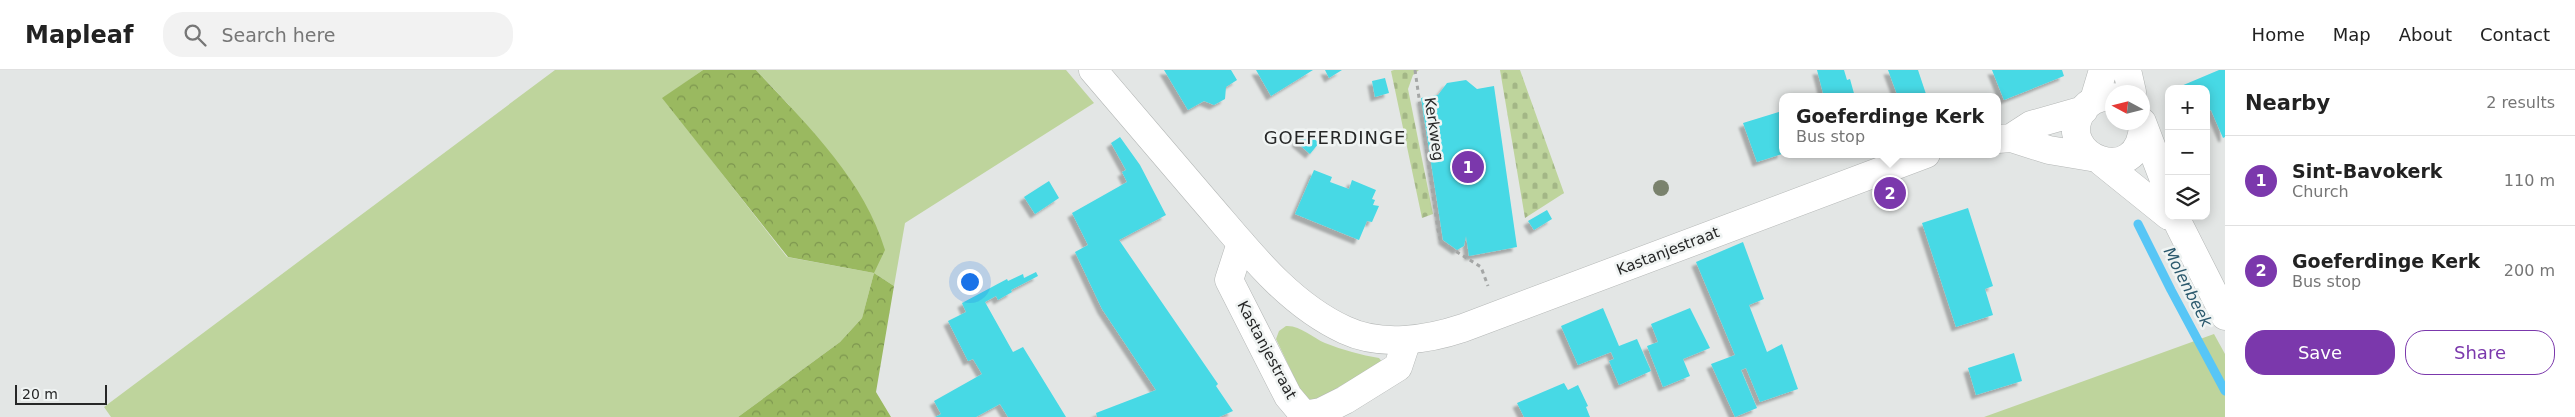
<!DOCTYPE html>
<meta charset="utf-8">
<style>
body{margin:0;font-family:"DejaVu Sans",sans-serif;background:#f2f2f2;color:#222}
.controls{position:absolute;right:15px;top:15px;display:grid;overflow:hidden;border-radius:10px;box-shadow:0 2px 12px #0003}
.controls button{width:45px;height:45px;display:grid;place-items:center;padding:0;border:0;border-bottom:1px solid #e0e0e0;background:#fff;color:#222;font:25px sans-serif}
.compass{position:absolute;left:2105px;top:15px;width:45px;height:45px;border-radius:50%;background:#fff;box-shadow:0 2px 12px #0003;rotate:277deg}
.scale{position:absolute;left:15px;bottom:12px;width:92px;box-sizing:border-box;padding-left:5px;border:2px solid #262727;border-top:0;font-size:14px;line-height:18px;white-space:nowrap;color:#262727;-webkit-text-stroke:4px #f0f4f3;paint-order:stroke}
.you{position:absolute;left:969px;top:211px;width:18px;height:18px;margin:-12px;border:4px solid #fff;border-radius:50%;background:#1a73e8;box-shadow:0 0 0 8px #1a73e833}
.badge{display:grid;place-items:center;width:32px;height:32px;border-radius:50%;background:#7b38ac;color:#fff;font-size:16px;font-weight:700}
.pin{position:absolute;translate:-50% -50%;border:2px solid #fff;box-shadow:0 1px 5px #0006}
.popup{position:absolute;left:1779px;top:23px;width:222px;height:65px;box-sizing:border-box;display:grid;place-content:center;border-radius:10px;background:#fff;filter:drop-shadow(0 1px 4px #0005);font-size:16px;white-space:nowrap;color:#767676}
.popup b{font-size:19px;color:#222}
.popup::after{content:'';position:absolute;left:50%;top:100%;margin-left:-10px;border:10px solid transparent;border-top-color:#fff}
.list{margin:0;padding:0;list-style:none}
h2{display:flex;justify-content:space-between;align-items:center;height:65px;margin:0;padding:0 20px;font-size:21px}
h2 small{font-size:16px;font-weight:400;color:#767676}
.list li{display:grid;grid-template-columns:32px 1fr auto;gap:15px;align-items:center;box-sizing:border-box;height:90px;padding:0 20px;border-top:1px solid #e0e0e0}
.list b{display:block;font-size:19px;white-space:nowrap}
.list p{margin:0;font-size:16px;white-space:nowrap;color:#767676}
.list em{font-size:16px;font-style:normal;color:#767676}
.actions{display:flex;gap:10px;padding:15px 20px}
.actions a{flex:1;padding:11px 0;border:1px solid #7b38ac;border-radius:20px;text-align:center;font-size:18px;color:#7b38ac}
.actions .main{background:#7b38ac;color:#fff}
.icon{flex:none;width:28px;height:28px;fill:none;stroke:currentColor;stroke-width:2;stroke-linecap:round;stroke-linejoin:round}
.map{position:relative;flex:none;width:2225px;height:347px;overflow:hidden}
header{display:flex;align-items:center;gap:30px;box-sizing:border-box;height:70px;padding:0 25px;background:#fff;border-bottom:1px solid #e0e0e0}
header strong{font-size:24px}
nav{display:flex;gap:28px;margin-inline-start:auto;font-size:18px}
.search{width:350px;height:45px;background:#f2f2f2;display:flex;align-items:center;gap:12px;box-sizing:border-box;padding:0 18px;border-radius:20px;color:#767676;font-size:19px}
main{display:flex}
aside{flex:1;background:#fff}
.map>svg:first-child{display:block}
.grass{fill:#bed49c}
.forest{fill:url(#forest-crowns)}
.cemetery{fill:url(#cemetery-stones)}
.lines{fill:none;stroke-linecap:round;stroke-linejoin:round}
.stream{stroke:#57c6f6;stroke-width:9}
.building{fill:#47d9e5;filter:url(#shadow)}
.street-casing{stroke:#b4b7b6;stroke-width:29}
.secondary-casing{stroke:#b4b7b6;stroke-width:29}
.path{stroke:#a4a6a5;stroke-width:3;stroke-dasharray:4 4;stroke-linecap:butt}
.street{stroke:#fff;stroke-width:28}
.secondary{stroke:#fff;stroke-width:28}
.tree{fill:#7a826d}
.labels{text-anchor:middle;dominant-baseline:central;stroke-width:5;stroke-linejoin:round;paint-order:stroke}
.street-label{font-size:15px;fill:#262727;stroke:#f0f4f3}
.water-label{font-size:16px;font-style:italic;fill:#2b596d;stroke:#f0f4f3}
.quarter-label{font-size:18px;letter-spacing:1px;fill:#262727;stroke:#f0f4f3}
</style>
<header>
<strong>Mapleaf</strong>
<div class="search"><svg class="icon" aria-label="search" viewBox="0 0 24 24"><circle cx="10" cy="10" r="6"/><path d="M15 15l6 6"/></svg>Search here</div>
<nav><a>Home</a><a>Map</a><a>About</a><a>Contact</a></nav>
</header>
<main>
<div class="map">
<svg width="2225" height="347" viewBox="0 0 2225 347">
<defs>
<pattern id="forest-crowns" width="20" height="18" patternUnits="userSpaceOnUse" patternTransform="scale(1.25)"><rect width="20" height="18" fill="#9ab960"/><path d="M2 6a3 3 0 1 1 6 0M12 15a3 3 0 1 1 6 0" fill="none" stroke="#7d964f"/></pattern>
<pattern id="cemetery-stones" width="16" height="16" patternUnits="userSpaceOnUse" patternTransform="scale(1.25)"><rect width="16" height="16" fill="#bed49c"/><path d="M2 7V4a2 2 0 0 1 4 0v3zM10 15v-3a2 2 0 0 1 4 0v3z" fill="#a3b686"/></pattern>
<filter id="shadow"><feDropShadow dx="-4.5" dy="4.5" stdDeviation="1" flood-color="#0004"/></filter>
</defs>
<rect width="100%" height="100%" fill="#e3e6e5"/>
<path class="grass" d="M555,0H703L663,28L787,187L874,203L789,35L756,0H1066L1094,33L905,153L894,216L874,203L862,248L840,272L738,347H111L104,337Z
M1286,256C1300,255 1313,268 1325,273C1343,280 1361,285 1379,288L1382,292L1320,328L1314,330L1304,328L1276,269L1279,261Z
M2214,264L2225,284V347H1984Z"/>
<path class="forest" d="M703,0H756C806,54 864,109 885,180L874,203L894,216L876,322L891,347H738L840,272L862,248L874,203L788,187L662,28Z"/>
<path class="cemetery" d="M1394,0H1419L1413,5L1408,19L1433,144L1422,148L1391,1Z
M1500,0H1520L1564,123L1525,148Z"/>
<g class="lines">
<path class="stream" d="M2138,154L2171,220L2225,321"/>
</g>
<path class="building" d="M1164,0H1231L1237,10L1226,17L1225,29L1214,35L1204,31L1188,40Z
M1256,0H1313L1271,26Z
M1325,0H1342L1329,8Z
M1817,0H1844L1847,10L1850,9L1855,27H1824Z
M1888,0H1918L1927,27H1898Z
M1992,0H2062L2064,6L2004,30Z
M2219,0H2225V67L2223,68L2211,40L2206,42V19H2174Z
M1385,8L1389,23L1375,27L1372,11Z
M1466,10L1477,19L1494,16L1517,177L1469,186L1466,166L1464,176L1457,180L1443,170L1421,28L1438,25L1447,13Z
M1782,41V84L1757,92L1743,53Z
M1305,61L1319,73L1310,84L1296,72Z
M1120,67L1140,95L1166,145L1119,170L1218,314L1216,316L1233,341L1219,347H1097L1096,343L1156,320L1102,239L1075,182L1088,175L1072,143L1127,112L1122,102L1126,100L1111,73Z
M1314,100L1332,107L1330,112L1349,119L1352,110L1376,120L1372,129L1375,130L1373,135L1379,136L1372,152L1367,151L1359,170L1295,144Z
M1049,111L1059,128L1035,144L1024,127Z
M1968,138L1993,216L1985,219L1993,245L1956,257L1922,153Z
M1547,140L1552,149L1534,160L1528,151Z
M1743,172L1764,229L1749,235L1767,282L1782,274L1798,319L1760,332L1746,298L1741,300L1757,338L1735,347L1711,294L1735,285L1696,192Z
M1036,202L1038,206L1011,220L1012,222L998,230L996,226L985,232L1013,282L1023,277L1066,347H1008L1000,334L976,347H935L941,344L934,331L982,304L973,289L968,291L948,251L966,242L962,233L1007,209L1008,211L1023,204L1024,208Z
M1603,238L1619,276L1637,269L1651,301L1619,315L1609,291L1614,289L1611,282L1578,295L1561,256Z
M1690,238L1710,278L1683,289L1690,306L1663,317L1647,276L1658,272L1651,254Z
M2014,283L2022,311L1976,325L1968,298Z
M1564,313L1568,320L1578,315L1588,336L1586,337L1590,347H1524L1517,333Z"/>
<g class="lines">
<g class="street-casing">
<path id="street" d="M2179,155L2225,246
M1241,173L1229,210L1288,326L1304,345L1321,342L1345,330L1398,297L1407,270"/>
</g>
<g class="secondary-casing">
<path id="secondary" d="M1093,0C1130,43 1167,87 1204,130C1245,177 1286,233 1345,260C1381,277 1427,270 1463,258L1926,84
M2127,0L2132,22
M2112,27C2100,26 2089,31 2082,41C2053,86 2139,121 2143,56
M2094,30L2103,0
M2142,52L2169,123
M2011,68L2031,55L2084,40
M1998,69L2011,68L2049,80L2091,87
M2102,92L2169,146"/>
</g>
<path class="path" d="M1415,0L1438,160L1441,172L1481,197L1488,216"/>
<use href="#street" class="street"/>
<use href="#secondary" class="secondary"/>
</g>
<circle class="tree" cx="1661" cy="118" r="8"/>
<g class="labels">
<g class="street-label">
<text transform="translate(1434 59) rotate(82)">Kerkweg</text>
<text transform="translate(1668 181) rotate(-21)">Kastanjestraat</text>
<text transform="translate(1267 280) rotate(62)">Kastanjestraat</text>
</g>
<g class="water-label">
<text transform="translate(2188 217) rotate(63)">Molenbeek</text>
</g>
<g class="quarter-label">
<text x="1335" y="67">GOEFERDINGE</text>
</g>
</g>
</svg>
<div class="controls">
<button>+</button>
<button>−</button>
<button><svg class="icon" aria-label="layers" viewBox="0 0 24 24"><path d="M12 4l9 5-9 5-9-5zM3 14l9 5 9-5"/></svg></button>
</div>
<svg class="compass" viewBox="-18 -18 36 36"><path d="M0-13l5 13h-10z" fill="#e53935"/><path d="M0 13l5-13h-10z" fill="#767676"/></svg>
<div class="scale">20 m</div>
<div class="you"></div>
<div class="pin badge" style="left:1468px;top:97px">1</div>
<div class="pin badge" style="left:1890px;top:123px">2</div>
<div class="popup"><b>Goeferdinge Kerk</b>Bus stop</div>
</div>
<aside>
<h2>Nearby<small>2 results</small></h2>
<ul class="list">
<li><span class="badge">1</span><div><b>Sint-Bavokerk</b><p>Church</p></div><em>110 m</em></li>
<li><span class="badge">2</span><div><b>Goeferdinge Kerk</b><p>Bus stop</p></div><em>200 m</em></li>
</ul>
<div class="actions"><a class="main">Save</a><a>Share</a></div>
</aside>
</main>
